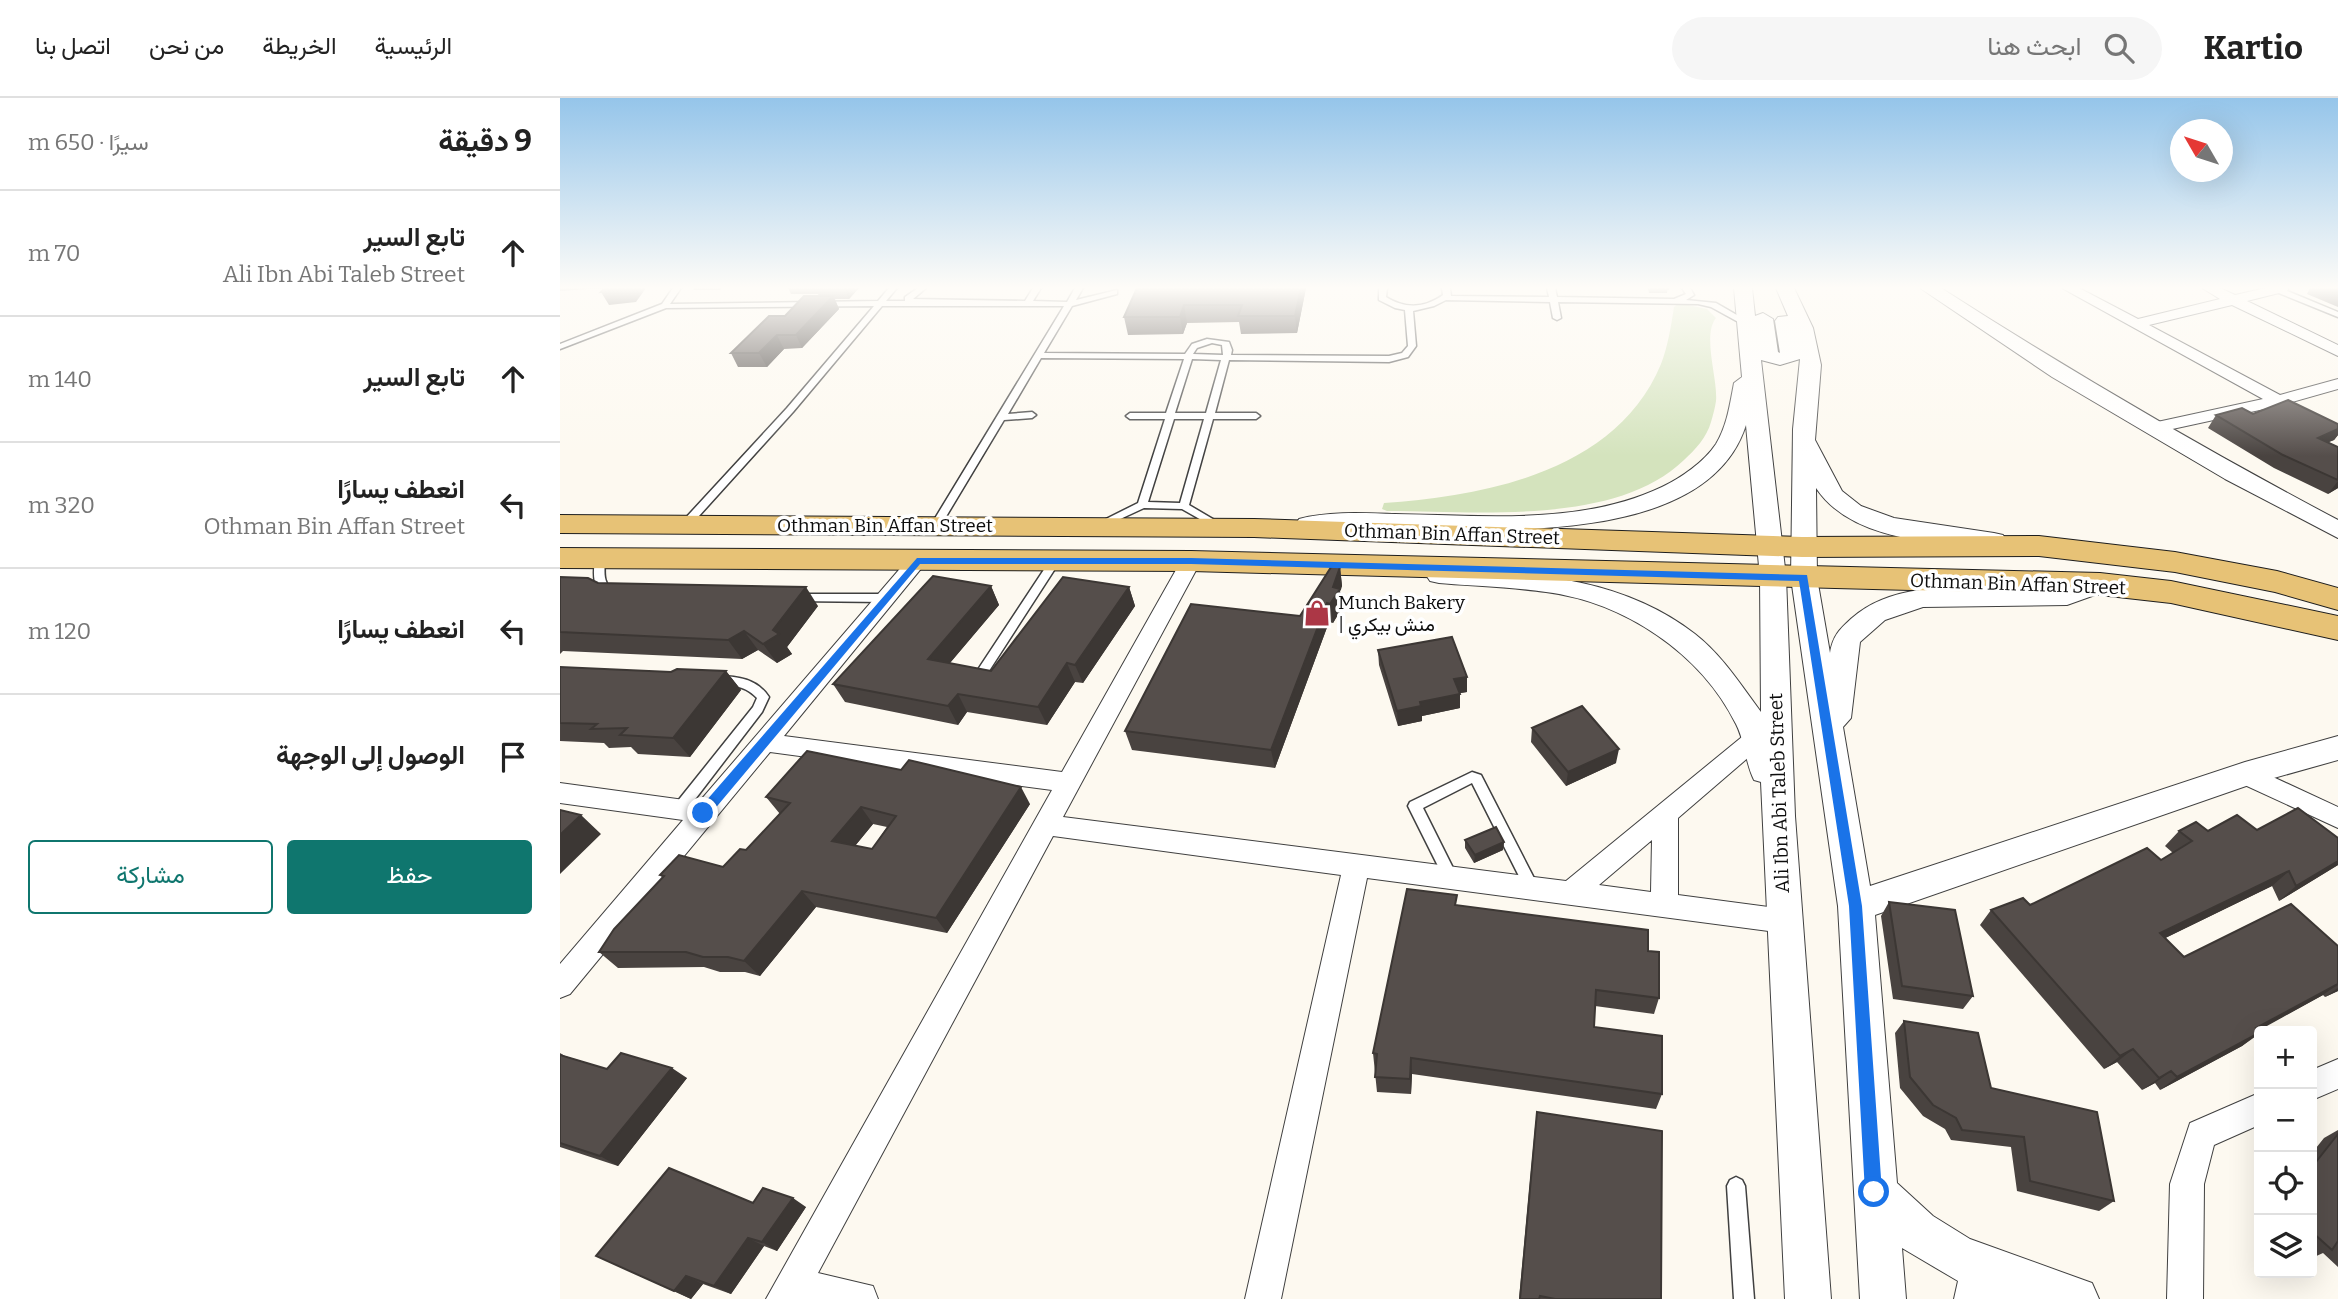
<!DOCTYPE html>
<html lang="ar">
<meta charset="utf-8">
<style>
body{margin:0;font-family:Bitter,Vazirmatn,serif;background:#f6f6f6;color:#222;direction:rtl}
.controls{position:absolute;right:21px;bottom:21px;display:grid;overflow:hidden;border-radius:7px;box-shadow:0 7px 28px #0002}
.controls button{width:63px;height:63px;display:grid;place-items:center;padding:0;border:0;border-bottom:2px solid #e0e0e0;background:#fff;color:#222;font:35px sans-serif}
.compass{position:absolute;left:1610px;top:21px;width:63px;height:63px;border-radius:50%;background:#fff;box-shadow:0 7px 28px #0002;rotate:309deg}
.stop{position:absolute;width:21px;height:21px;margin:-16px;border:5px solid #1a73e8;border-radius:50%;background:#fff}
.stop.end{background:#1a73e8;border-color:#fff;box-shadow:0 2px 7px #0008}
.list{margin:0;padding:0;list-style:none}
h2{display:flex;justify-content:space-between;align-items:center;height:91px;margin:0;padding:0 28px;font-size:30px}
h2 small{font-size:23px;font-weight:400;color:#767676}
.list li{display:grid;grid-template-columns:46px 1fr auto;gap:21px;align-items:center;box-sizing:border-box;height:126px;padding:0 28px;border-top:2px solid #e0e0e0}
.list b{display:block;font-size:26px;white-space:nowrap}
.list p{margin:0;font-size:23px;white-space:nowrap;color:#767676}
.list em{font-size:23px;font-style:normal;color:#767676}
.actions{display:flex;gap:14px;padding:21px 28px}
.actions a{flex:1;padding:16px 0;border:2px solid #0f766e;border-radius:7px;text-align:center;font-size:24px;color:#0f766e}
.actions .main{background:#0f766e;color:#fff}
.icon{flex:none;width:38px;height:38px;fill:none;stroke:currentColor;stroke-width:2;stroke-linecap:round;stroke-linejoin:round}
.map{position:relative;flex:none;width:1778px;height:1201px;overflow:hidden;direction:ltr}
header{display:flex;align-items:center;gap:42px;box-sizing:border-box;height:98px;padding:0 35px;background:#fff;border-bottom:2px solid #e0e0e0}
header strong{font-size:33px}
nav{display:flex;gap:38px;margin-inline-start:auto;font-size:24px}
.search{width:490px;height:63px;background:#f6f6f6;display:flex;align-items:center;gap:18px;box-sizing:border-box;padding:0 24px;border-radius:38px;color:#767676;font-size:26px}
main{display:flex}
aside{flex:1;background:#fff}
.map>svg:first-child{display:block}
.green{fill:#d4e3bd}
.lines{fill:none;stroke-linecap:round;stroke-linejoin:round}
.service-casing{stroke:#404040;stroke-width:3}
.minor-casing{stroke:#404040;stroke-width:2}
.tertiary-casing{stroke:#404040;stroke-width:2}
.primary-casing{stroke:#1e1e1e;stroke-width:2}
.service{fill:#fff;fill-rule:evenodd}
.minor{fill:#fff;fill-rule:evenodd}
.tertiary{fill:#fff;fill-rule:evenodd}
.primary{fill:#e7c276;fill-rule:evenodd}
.wall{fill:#494340;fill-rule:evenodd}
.shaded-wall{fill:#3c3734}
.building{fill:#554e4b;stroke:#3c3734;stroke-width:2;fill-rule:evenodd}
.route{fill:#1a73e8}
.labels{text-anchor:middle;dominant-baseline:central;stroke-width:7;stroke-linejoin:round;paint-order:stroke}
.street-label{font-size:19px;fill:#0d0d0d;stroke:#fff}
.poi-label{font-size:19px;fill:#0d0d0d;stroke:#fff;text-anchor:start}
</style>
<header>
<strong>Kartio</strong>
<div class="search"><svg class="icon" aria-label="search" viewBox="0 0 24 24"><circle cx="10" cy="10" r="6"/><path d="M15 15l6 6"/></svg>ابحث هنا</div>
<nav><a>الرئيسية</a><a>الخريطة</a><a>من نحن</a><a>اتصل بنا</a></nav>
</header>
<main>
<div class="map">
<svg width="1778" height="1201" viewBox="0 0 1778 1201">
<rect width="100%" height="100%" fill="#fdf9f0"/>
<path class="green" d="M1119,205L1147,211L1156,220C1142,237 1158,281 1156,303C1155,310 1153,317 1151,324C1147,339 1135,352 1124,362C1056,428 916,413 827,413L822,411L824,405C926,398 1057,373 1101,266C1108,248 1111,228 1114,209Z"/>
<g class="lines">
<g class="service-casing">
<path id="service" d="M113,190H121L110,206L318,203L329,190H337L326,203H345V199L358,190H366L353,201L465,203L473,190H481L473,203L507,204L515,190H523L516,202L557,192V196L512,208L484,255L625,256L632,246L647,241L669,244L672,252L671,257L829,258L842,255L848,248L845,212L835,210L819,202V190H827L826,199C845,211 865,210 883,197L882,190H890L891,198L989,199L987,190H995L997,199L1114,201L1126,196L1122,190H1130L1134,197L1126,202L1156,205L1189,224L1182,226L1151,209L1138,206L998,204L1001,220L997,222L993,220L990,204L886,202L874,208L853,213L856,248L848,259L829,264L669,262L655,315H696L700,318L696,321H653L629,407L663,427L664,429L659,432L622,411L584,410L543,429L539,430L534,427L578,405L605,321H570L566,318L570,315H606L624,261L481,260L448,316L472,314L476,317L472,320L444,322L381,427L376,430L371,427L504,208H322L233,314L129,429L125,430L120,427L121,425L227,310L314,208L106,210L0,251V246L102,206ZM652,245L662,247L663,257L633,256L637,250ZM632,261L661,262L646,315H615ZM614,321H644L620,405L588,404Z
M1714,190H1720L1778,214V219L1714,193Z
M40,458L45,461C44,479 43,484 56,497L54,500L50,501C32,493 33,478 35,461Z
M495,460L500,463L427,576H419L417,573L419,570L491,461Z
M236,496H326L332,500L326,504L232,503L230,500Z
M157,578C178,578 197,581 209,599L202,614L123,717L118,718L113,717L111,713L113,709L193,609L197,600C183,585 170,589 153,585L151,582Z
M912,674L921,677L977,786L979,790L977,794L972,796L967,794L912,685L863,710L898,780L896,784L891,786L886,784L848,708L850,704Z
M1176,1079L1182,1082L1185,1088L1194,1201H1174L1167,1088L1170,1082Z"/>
</g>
<g class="minor-casing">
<path id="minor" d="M1502,190H1519L1578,221L1660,201L1642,190H1660L1675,197L1706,190H1729L1727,193L1687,203L1778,247V258L1672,207L1589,227L1720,297L1778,281V291L1718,308L1594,335L1588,334L1586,330L1588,326L1703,301Z
M357,457L364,459L367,463L364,467L224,638L502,674L621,463L624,459H638L641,463L503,719L1006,783L1188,634L1196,631L1204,634L1208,640L1204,646L1118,720V797L1224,811L1234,814L1238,823L1234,832L1224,835L807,780L721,1201H685L781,777L493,738L258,1175L313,1188L318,1201H206L492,692L210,654L10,896L0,900V866L123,722L0,705V685L139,704L350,459ZM1092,742L1091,794L1039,787Z
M1685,666L1778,709V730L1676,683L1673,676L1676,669Z
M1778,961V991L1752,1002V972Z
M1699,995V1027L1654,1047L1644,1086L1643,1201H1607L1610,1086L1630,1025Z"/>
</g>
<g class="tertiary-casing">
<path id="tertiary" d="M1174,190H1192L1195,218L1203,215L1213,221L1218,254L1220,255L1215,223L1218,219L1228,218L1216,190H1234L1253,230L1261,267L1255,342L1282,393L1301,408L1334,420L1434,435L1443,437L1447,443L1443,449L1434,451C1376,444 1292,444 1256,390L1257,480L1270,555C1273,537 1280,531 1292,520C1347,472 1437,497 1503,489C1520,487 1532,475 1549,480L1553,486L1549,492L1507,507L1363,509L1325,522L1300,544L1291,620L1283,629L1310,788L1685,664L1778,638V662L1689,687L1315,817L1337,1085L1373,1118L1410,1141L1532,1185L1539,1201H1394L1398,1183L1342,1150L1346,1201H1300L1278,808L1231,480L1233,331L1240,261L1220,267L1201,262L1226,479L1235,718L1271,1201H1225L1201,684L1194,682C1185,664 1185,643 1176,626C1141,555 1064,504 986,494C951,489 914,488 879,485L870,483L866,477L870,471L879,469C968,475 1061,478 1135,536C1162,557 1181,587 1201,614L1200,479L1186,327C1148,446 943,432 844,431C812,431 780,432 748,434L739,431L736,426L739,421C769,413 804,415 835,416C923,417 1020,428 1102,389C1121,380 1144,364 1156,346C1167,328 1170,306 1174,285L1182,279Z
M1360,190H1381C1510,273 1642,350 1778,422V440L1665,381L1492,279Z"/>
</g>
<g class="primary-casing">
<path id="primary" d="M0,417L694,421L1242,439L1479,438L1615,454L1717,473L1778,490V512L1715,494L1615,474L1479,458L1242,459L694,439L0,435Z
M0,450L631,453L1540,475L1611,483L1778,518V542L1611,505L1540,497L631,473L0,470Z"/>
</g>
<use href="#service" class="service"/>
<use href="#minor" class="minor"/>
<use href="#tertiary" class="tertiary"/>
<use href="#primary" class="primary"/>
</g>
<path class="wall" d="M0,190H44L0,193Z
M133,190H162L160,192H134Z
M228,190H299L289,201H275L279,211L242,250L224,251L207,269H178L171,255L225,218L259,198L258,196H231Z
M577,190H746L737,235L681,236L679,224L627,225L623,236L568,237L564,219Z
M1088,190H1108L1107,195H1089Z
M1750,190H1778V209L1747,196Z
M1693,316L1778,326V337L1774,342L1768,344L1778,349V390L1768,396L1714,370L1648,330L1656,317Z
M780,469L782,488L780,493L782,510L773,525L769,524L715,670L572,652L565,633L740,518Z
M0,479L38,485L258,508L227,549L232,556L217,565L198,552L182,561L3,553L0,556Z
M431,488L439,507L390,565L431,573L569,489L575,508L523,585L515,584L487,627L407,614L398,627L285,604L273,586Z
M818,552L907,579V594L900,595V610L862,618V623L838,628L819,567Z
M0,569L111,574L166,573L181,592L130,659L78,656L71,649L49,650L44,645L0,643Z
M972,630L1056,665L1006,688L971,644Z
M206,699L470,706L387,835L256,809L200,878L185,874H160L144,869L58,870L39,854L103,780L100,777L163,769L186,752L220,716ZM313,726L327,729L312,751L295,748Z
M1697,732L1778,740V767L1719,803L1712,788L1605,840L1624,859L1778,848V893L1765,899L1763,897L1698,932L1699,936L1682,948L1600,992L1595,985L1582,992L1557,964L1544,971L1420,827L1431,812L1470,807L1601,762L1613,755L1605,748L1619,733Z
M905,742L944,744L943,752L914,765L905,750Z
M1329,804L1413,898L1403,911L1333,901L1321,818Z
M897,808L1088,853L1099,900L1094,916L1035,908L1034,929L1102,996L1096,1011L852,976L851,996L817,994L813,955Z
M1344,923L1554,1103L1539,1113L1457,1093L1451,1049L1391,1042L1385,1031L1363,1018L1340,990L1335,935Z
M0,955L5,958L47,971L127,980L58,1068L0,1049Z
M977,1014L1101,1201H959L975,1029Z
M1778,1032V1169L1763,1155L1752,1160V1055L1764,1040Z
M193,1105L246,1109L217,1153L204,1148L171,1196L143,1186L131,1201L36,1158Z"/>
<path class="shaded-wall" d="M70,190H86L76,204L49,207L41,194Z
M284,190H299L289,201Z
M741,190H746L737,235L735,218Z
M273,198L279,211L242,250L236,237Z
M624,207L627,225L623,236L620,219Z
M217,237L224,251L207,269L199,255Z
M1778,331V337L1774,342L1748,353L1758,340Z
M1778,383V390L1768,396Z
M780,469L782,488L780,493L782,510L773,525L770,506L773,489Z
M431,488L439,507L378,579L368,561Z
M246,489L258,508L227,549L232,556L217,565L203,546Z
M569,489L575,508L523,585L515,567Z
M767,505L769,524L715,670L711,652Z
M184,533L198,552L182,561L168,542Z
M507,565L515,584L487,627L478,609Z
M166,573L181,592L130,659L113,640Z
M907,579V594L894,596V581Z
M398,596L407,614L398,627L388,608Z
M900,596V610L862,618V623L838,628L837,613L860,604Z
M1059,651L1056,665L1006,688L1008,674Z
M461,689L470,706L387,835L376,820Z
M301,709L313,726L285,760L272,743Z
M21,717L41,736L0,776V737Z
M944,744L943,752L914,765L915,757Z
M1778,763V767L1719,803L1736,788Z
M1729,773L1712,788L1585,850L1600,835Z
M242,793L256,809L200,878L184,863Z
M1778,886L1763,897L1678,944L1696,930Z
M1778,890V893L1765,899Z
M1699,935L1682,948L1600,992L1617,979Z
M1573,951L1557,964L1544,971L1560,958Z
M851,960L852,976L851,996L850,981Z
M112,970L127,980L58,1068L40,1058Z
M1611,973L1595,985L1582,992L1599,980Z
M233,1100L246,1109L217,1153L202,1144Z
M188,1140L204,1148L171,1196L154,1188Z
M126,1178L143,1186L131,1201L114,1193Z"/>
<path class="building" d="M45,190H70L69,191L41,194Z
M577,190H741L735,218H678L682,207H624L620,219H564Z
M1089,190H1108V191H1089Z
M244,198H273L236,237H217L199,255H171L209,218H225Z
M1728,302L1778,326V331L1758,340L1778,349V382L1723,357L1656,317L1682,310L1693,316Z
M773,466L780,469L773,489L780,491L770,506L767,505L711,652L565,633L631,506L740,518Z
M373,478L431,488L368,561L431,573L503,479L569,489L515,567L507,565L478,609L398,596L388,608L273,586Z
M0,479L28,480L38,485L246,489L213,532L219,536L203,546L184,533L168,542L0,534Z
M892,539L907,579L894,581L900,596L860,604L861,608L837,613L818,552Z
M0,569L111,574L117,571L166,573L113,640L60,637L67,630L31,631L37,626L0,625Z
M1022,608L1059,651L1008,674L972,630Z
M247,653L341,672L349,662L461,689L376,820L242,793L184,863L168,859H143L126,854H39L54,831L104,778L100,777L119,757L163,769L180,751L186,752L230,705L206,699ZM301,709L336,718L312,751L272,743Z
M1738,710L1778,740V763L1736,788L1729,773L1600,835L1624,859L1731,806L1778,848V886L1696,930L1699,933V935L1617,979L1611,973L1599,980L1573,951L1560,958L1431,812L1463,800L1470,807L1587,750L1601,762L1632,743L1619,733L1636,724L1648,733L1677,717L1697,732Z
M0,712L21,717L0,737Z
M936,729L944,744L915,757L905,742Z
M847,791L897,797L895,807L1088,832V853L1099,854V900L1036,892L1034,929L1102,938V996L851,960L850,981L815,979L817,956L813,955Z
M1329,804L1395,812L1413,898L1342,888Z
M1344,923L1418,935L1431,990L1537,1014L1554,1103L1470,1083L1464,1039L1402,1032L1396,1020L1373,1007L1350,979Z
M61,955L112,970L40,1058L0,1045V957L47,971Z
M977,1014L1102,1033L1101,1201H995L980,1198L979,1201H960Z
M1778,1036V1143L1772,1152L1752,1134V1105L1753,1104L1752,1103V1069Z
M109,1070L193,1105L203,1090L233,1100L202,1144L188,1140L154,1188L126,1178L114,1193L36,1158Z"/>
<linearGradient id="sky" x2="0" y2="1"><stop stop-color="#95c5ea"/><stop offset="0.53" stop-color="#fefcf8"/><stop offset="1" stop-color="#fefcf8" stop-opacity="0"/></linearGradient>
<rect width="1778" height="358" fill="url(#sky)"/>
<path class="route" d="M357,460H631L1247,477L1302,808L1322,1094L1320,1099L1314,1102L1308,1099L1305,1094L1289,808L1239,483L631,466H360L148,719H139V711Z"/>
<defs>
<g id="shop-bare" transform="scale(2.1)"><path d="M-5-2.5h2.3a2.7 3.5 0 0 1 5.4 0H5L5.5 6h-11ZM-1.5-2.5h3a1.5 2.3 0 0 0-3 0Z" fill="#ac3746" stroke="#fff" stroke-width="2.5" paint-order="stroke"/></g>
</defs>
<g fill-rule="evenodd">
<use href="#shop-bare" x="757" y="515"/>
</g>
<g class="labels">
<g class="street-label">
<text x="325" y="427">Othman Bin Affan Street</text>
<text transform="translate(892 436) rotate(2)">Othman Bin Affan Street</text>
<text transform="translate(1458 486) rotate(2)">Othman Bin Affan Street</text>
<text transform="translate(1219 695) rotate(-92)">Ali Ibn Abi Taleb Street</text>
</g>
<g class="poi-label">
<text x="778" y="504">Munch Bakery<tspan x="778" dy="22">| منش بيكري</tspan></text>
</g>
</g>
</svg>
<div class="controls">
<button>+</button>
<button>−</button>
<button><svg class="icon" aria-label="locate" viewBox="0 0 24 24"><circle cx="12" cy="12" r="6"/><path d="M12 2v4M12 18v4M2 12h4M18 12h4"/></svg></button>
<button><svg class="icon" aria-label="layers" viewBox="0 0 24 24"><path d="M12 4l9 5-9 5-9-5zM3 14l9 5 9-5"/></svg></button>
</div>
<svg class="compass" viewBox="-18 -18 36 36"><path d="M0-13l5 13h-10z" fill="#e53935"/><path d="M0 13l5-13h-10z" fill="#767676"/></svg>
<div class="stop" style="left:1314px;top:1094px"></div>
<div class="stop end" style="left:143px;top:715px"></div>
</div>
<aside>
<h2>9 دقيقة<small>سيرًا · 650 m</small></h2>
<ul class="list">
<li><svg class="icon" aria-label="ahead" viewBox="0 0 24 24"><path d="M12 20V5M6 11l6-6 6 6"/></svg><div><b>تابع السير</b><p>Ali Ibn Abi Taleb Street</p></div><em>70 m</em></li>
<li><svg class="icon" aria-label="ahead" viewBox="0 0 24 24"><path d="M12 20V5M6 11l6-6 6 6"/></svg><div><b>تابع السير</b></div><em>140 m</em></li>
<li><svg class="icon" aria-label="left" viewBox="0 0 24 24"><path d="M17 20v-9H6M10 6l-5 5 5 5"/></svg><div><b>انعطف يسارًا</b><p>Othman Bin Affan Street</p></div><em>320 m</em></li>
<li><svg class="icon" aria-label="left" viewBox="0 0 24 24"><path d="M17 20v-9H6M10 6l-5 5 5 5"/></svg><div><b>انعطف يسارًا</b></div><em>120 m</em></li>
<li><svg class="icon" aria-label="arrive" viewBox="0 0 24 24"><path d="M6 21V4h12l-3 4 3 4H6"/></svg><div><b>الوصول إلى الوجهة</b></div></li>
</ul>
<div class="actions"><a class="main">حفظ</a><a>مشاركة</a></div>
</aside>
</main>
